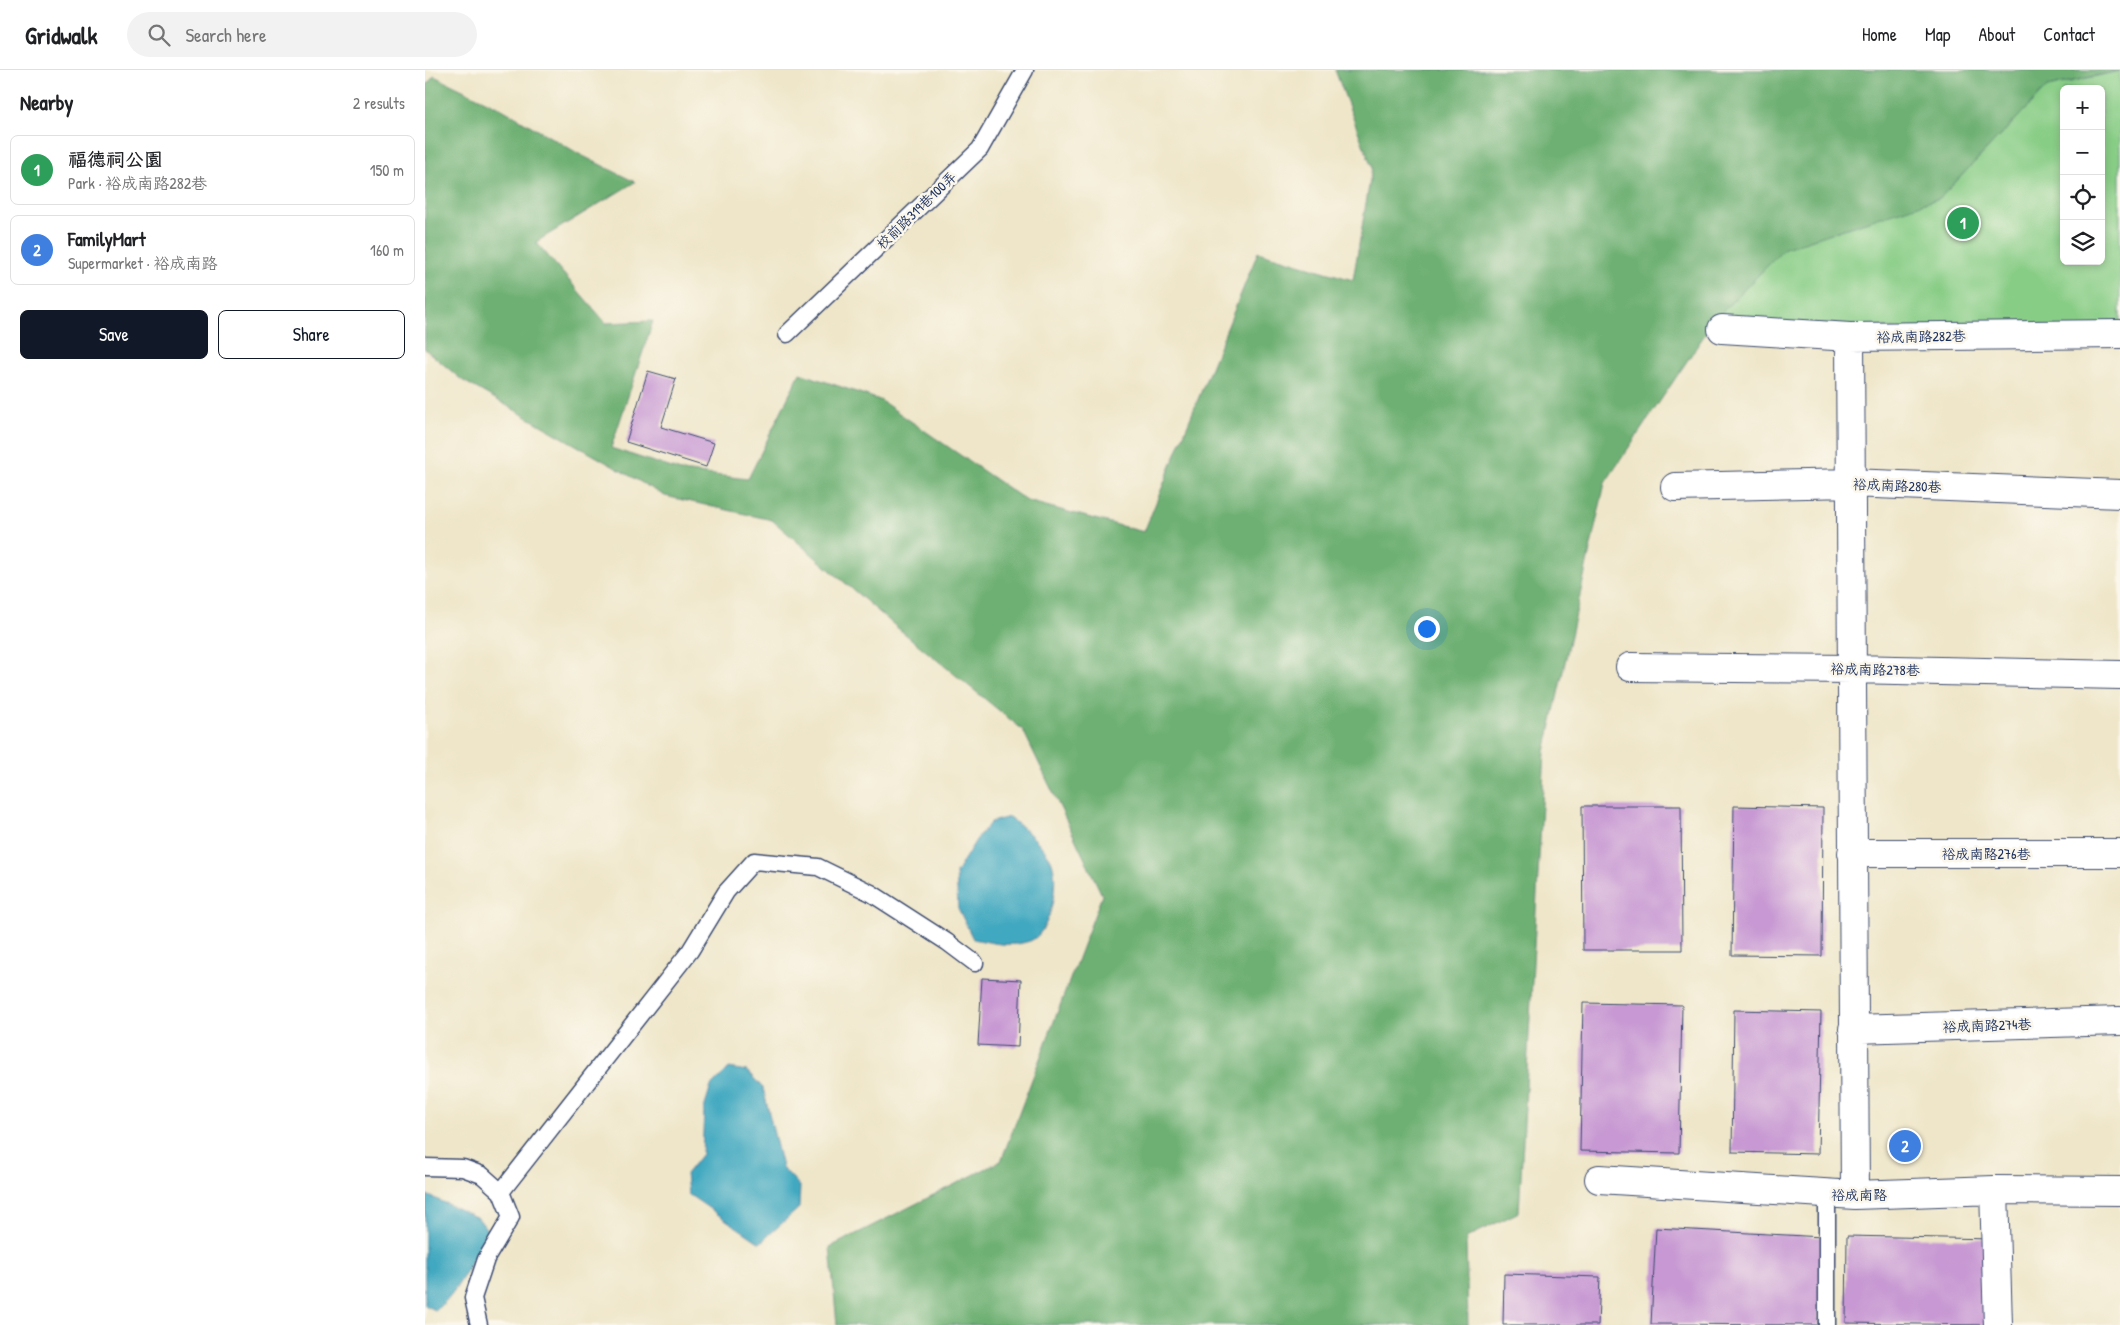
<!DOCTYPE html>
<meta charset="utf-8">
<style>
body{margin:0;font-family:"Patrick Hand","LXGW WenKai TC",sans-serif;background:#f2f2f2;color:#202124}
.controls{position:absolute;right:15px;top:15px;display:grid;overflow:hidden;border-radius:8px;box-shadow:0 2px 8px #0003}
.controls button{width:45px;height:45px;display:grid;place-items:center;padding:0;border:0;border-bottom:1px solid #e0e0e0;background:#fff;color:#202124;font:25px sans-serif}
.you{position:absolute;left:1001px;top:558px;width:18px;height:18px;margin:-12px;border:4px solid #fff;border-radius:50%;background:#1a73e8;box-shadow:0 0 0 8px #1a73e833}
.badge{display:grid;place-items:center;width:32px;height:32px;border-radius:50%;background:#111827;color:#fff;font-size:16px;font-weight:700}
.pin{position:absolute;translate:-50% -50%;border:2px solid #fff;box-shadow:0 1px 5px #0006}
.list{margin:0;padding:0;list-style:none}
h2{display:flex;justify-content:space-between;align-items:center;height:65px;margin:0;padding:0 20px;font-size:21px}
h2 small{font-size:16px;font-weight:400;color:#757577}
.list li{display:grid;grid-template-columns:32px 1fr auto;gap:15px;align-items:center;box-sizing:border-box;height:70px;margin:0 10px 10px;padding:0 10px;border:1px solid #e0e0e0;border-radius:8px}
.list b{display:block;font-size:19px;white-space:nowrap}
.list p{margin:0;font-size:16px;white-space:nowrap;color:#757577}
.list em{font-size:16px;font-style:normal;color:#757577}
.actions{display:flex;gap:10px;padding:15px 20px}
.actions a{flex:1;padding:11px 0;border:1px solid #111827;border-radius:8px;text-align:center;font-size:18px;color:#111827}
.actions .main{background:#111827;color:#fff}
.icon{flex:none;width:28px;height:28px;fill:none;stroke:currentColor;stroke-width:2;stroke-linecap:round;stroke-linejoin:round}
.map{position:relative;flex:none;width:1695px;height:1255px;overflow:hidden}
header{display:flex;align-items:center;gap:30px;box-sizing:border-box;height:70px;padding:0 25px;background:#fff;border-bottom:1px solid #e0e0e0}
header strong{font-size:24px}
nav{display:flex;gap:28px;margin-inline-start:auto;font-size:18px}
.search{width:350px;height:45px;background:#f2f2f2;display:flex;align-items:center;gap:12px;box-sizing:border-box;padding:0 18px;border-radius:28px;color:#757577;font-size:19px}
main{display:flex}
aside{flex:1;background:#fff}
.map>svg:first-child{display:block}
.green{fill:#88cd86;stroke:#527e72;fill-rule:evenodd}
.forest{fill:#6eb073;stroke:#447068}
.water{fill:#40a8c0;stroke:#2e6c8f}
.building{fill:#c798d3}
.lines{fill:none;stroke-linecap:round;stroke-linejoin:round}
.service-casing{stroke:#3b4a6e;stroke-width:19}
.minor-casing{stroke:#3b4a6e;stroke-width:30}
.service{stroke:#fff;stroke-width:16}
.minor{stroke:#fff;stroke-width:28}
.labels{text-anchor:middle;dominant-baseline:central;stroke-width:5;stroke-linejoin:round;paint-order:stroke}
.street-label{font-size:14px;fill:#1b2f5e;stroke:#fbf7ec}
</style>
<header>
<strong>Gridwalk</strong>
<div class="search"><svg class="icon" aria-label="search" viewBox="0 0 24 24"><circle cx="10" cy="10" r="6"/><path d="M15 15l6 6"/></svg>Search here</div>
<nav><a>Home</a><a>Map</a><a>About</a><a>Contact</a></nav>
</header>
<main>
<aside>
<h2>Nearby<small>2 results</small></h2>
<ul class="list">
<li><span class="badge" style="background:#2e9e5b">1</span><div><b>福德祠公園</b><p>Park · 裕成南路282巷</p></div><em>150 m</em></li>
<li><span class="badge" style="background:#3f7fe0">2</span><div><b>FamilyMart</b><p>Supermarket · 裕成南路</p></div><em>160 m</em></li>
</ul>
<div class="actions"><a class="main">Save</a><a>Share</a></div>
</aside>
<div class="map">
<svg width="1695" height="1255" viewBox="0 0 1695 1255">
<rect width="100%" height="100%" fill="#fbf7ec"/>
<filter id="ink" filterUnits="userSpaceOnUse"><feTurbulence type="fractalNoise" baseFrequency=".02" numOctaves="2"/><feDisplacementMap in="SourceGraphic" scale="10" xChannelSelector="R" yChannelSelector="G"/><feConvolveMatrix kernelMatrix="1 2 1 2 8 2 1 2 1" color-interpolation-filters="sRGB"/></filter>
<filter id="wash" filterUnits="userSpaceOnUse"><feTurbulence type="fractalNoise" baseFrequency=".0096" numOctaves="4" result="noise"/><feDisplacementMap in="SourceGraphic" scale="20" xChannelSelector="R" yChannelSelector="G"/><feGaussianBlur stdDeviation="1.12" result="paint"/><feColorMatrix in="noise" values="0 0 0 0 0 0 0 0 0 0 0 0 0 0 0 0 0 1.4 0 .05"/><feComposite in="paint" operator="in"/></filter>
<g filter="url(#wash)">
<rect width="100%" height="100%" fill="#efe6c9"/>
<path class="green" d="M1695,1V273L1291,248L1360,177L1515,128L1622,17ZM1639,19H1676V191H1639Z"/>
<path class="forest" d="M910,0H1695L1622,17L1515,128L1360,178L1291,248L1180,413L1120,682L1094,1142L1041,1168L1043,1255H412L405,1177L576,1091L677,825L598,660L469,555L347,450L240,426L37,310L0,279V17L9,6L77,39L156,85L210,112L111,172L181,253L228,251L186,378L256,401L323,409L375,303L455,330L602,431L719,462L833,182L928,210L947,98Z"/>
<path class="water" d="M584,747C600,759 614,771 625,788C636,806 627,863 605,871C584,878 569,873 548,869L533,838L531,803L551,770L566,752Z
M304,998L322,1001L338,1018L357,1097L375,1116L374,1138L335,1173L263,1124L261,1104L277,1084L279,1039L286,1016Z
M0,1124L53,1148L64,1162C49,1185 32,1226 10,1240L0,1235Z"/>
<g id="blocks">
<path class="building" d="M223,301L251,309L236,357L289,373L281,397L201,372Z
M1157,736H1256L1257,880H1158Z
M1309,736L1398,738L1397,886L1307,885Z
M557,908L596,910L593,977L553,975Z
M1158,933L1257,935L1254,1083L1155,1081Z
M1309,940L1396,942L1393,1084L1307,1082Z
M1231,1158L1398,1167L1393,1255L1226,1254Z
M1422,1166L1568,1169L1567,1255L1421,1253Z
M1079,1204L1175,1207L1173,1255H1078Z"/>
</g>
</g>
<g filter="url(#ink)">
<use href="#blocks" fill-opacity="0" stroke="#3b4a6e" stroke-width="1"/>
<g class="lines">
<g class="service-casing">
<path id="service" d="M362,264L555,79L600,0
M0,1097L38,1098L57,1105L76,1122L86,1147L61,1189L48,1228L54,1255
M76,1122L265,881L301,822L329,791L393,797L446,823L522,872L550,893
M1402,1255V1124"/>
</g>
<g class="minor-casing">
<path id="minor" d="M1297,259L1425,267L1695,264
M1425,267L1430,1125
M1250,417L1426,413L1695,424
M1205,597L1427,599L1695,605
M1427,783H1695
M1428,959L1695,951
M1174,1109L1430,1125L1569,1120L1695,1121
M1569,1120L1573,1255"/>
</g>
<use href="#service" class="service"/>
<use href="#minor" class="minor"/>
</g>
</g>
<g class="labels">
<g class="street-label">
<text transform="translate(491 140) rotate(-44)">校前路319巷100弄</text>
<text transform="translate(1496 266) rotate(-1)">裕成南路282巷</text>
<text transform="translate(1472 415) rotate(2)">裕成南路280巷</text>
<text transform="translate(1450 599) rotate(1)">裕成南路278巷</text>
<text x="1561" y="783">裕成南路276巷</text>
<text transform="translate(1562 955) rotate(-2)">裕成南路274巷</text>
<text x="1434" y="1124">裕成南路</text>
</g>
</g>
</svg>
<div class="controls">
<button>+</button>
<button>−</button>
<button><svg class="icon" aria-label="locate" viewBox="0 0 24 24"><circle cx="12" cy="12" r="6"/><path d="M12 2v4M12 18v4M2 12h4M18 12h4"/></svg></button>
<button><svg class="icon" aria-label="layers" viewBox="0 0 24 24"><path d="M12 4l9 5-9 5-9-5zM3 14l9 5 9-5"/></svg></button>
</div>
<div class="you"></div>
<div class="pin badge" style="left:1538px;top:153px;background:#2e9e5b">1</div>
<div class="pin badge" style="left:1480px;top:1076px;background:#3f7fe0">2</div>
</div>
</main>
